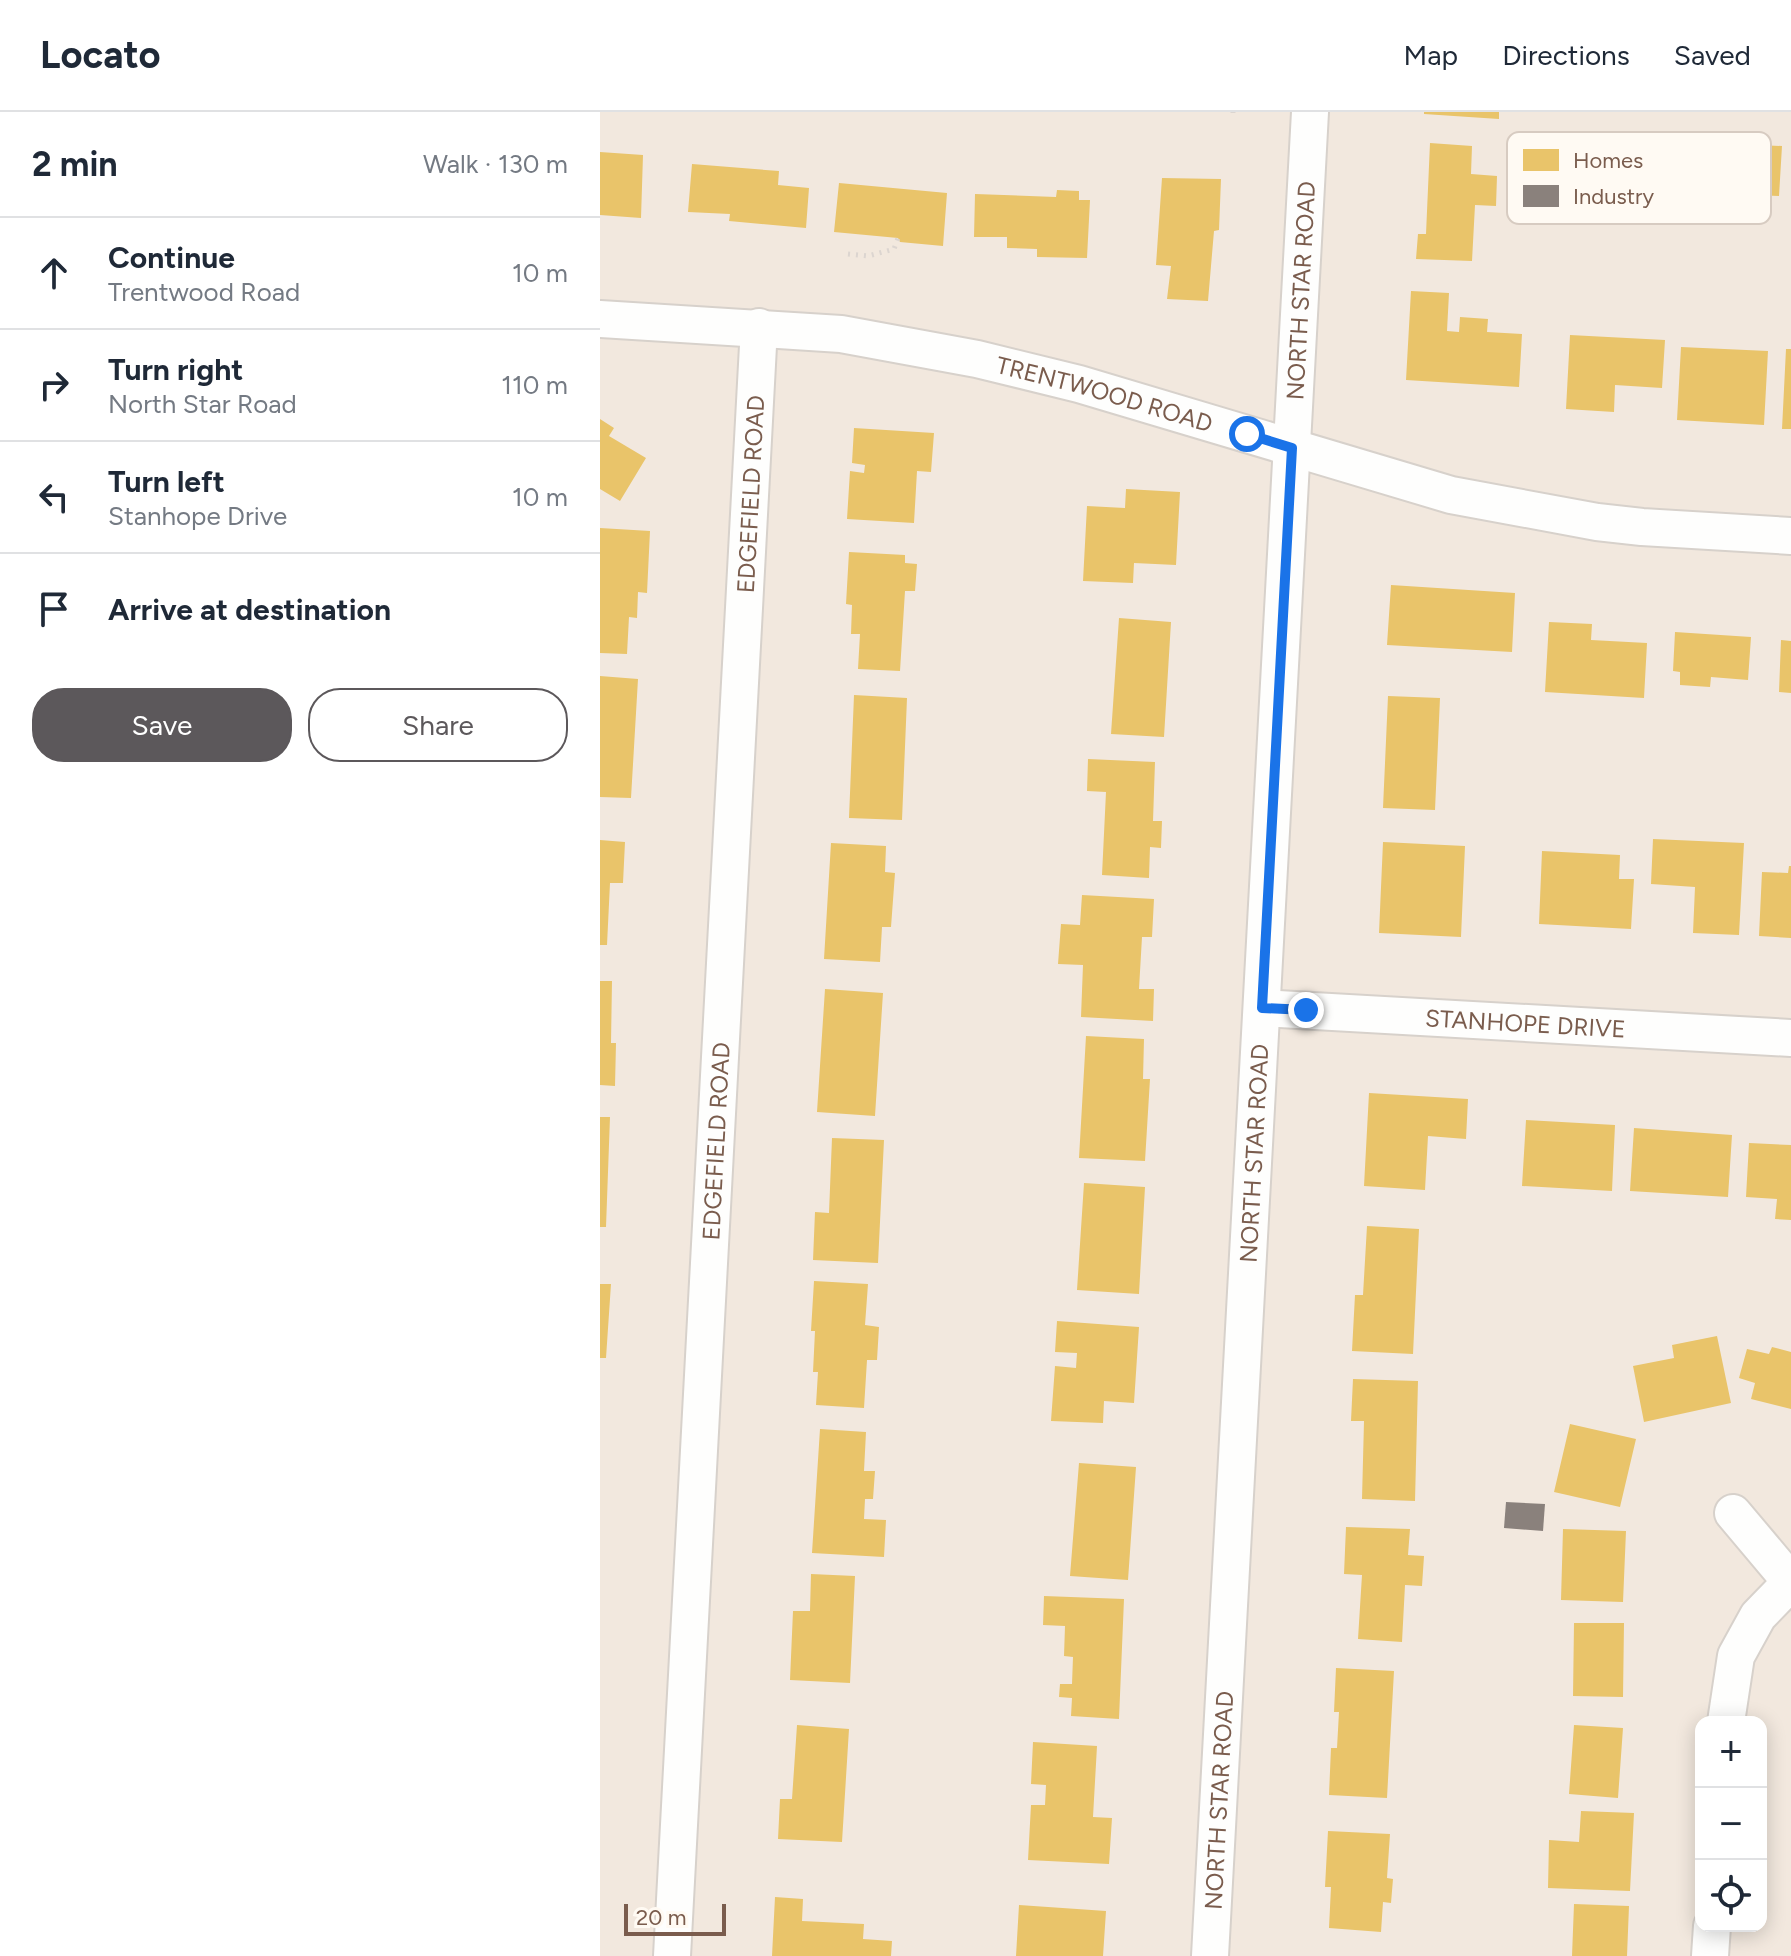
<!DOCTYPE html>
<meta charset="utf-8">
<style>
body{margin:0;font-family:Figtree,sans-serif;background:#f2f2f3;color:#1f2937}
.controls{position:absolute;right:24px;bottom:24px;display:grid;overflow:hidden;border-radius:16px;box-shadow:0 4px 20px #0003}
.controls button{width:72px;height:72px;display:grid;place-items:center;padding:0;border:0;border-bottom:2px solid #e0e1e3;background:#fff;color:#1f2937;font:40px sans-serif}
.scale{position:absolute;left:24px;bottom:20px;width:102px;box-sizing:border-box;padding-left:8px;border:4px solid #7a5c4d;border-top:0;font-size:22px;line-height:28px;white-space:nowrap;color:#7a5c4d;-webkit-text-stroke:6px #fffaf3;paint-order:stroke}
.stop{position:absolute;width:24px;height:24px;margin:-18px;border:6px solid #1a73e8;border-radius:50%;background:#fff}
.stop.end{background:#1a73e8;border-color:#fff;box-shadow:0 2px 8px #0008}
.list{margin:0;padding:0;list-style:none}
h2{display:flex;justify-content:space-between;align-items:center;height:104px;margin:0;padding:0 32px;font-size:34px}
h2 small{font-size:26px;font-weight:400;color:#747a83}
.list li{display:grid;grid-template-columns:52px 1fr auto;gap:24px;align-items:center;box-sizing:border-box;height:112px;padding:0 32px;border-top:2px solid #e0e1e3}
.list b{display:block;font-size:30px;white-space:nowrap}
.list p{margin:0;font-size:26px;white-space:nowrap;color:#747a83}
.list em{font-size:26px;font-style:normal;color:#747a83}
.actions{display:flex;gap:16px;padding:24px 32px}
.actions a{flex:1;padding:18px 0;border:2px solid #5c585b;border-radius:32px;text-align:center;font-size:28px;color:#5c585b}
.actions .main{background:#5c585b;color:#fff}
.icon{flex:none;width:44px;height:44px;fill:none;stroke:currentColor;stroke-width:2;stroke-linecap:round;stroke-linejoin:round}
.map{position:relative;flex:none;width:1191px;height:1844px;overflow:hidden}
header{display:flex;align-items:center;gap:48px;box-sizing:border-box;height:112px;padding:0 40px;background:#fff;border-bottom:2px solid #e0e1e3}
header strong{font-size:38px}
nav{display:flex;gap:44px;margin-inline-start:auto;font-size:28px}
main{display:flex}
aside{flex:1;background:#fff}
.map>svg:first-child{display:block}
.residential{fill:#f2e8de;fill-rule:evenodd}
.homes{fill:#e9c46a}
.industry{fill:#8a817c}
.lines{fill:none;stroke-linecap:round;stroke-linejoin:round}
.minor-casing{stroke:#d7d1cb;stroke-width:40}
.path{stroke:#dcd5d0;stroke-width:5;stroke-dasharray:2 6;stroke-linecap:butt}
.minor{stroke:#fefefd;stroke-width:36}
.route{stroke:#1a73e8;stroke-width:10}
.labels{text-anchor:middle;dominant-baseline:central;stroke-width:8;stroke-linejoin:round;paint-order:stroke}
.street-label{font-size:24px;fill:#7a5c4d;stroke:#fffaf3}
.key{fill:#fffaf3;stroke:#d7cbc1;stroke-width:2}
.key-label{font-size:22px;fill:#7a5c4d}
</style>
<header>
<strong>Locato</strong>
<nav><a>Map</a><a>Directions</a><a>Saved</a></nav>
</header>
<main>
<aside>
<h2>2 min<small>Walk · 130 m</small></h2>
<ul class="list">
<li><svg class="icon" aria-label="ahead" viewBox="0 0 24 24"><path d="M12 20V5M6 11l6-6 6 6"/></svg><div><b>Continue</b><p>Trentwood Road</p></div><em>10 m</em></li>
<li><svg class="icon" aria-label="right" viewBox="0 0 24 24"><path d="M7 20v-9h11M14 6l5 5-5 5"/></svg><div><b>Turn right</b><p>North Star Road</p></div><em>110 m</em></li>
<li><svg class="icon" aria-label="left" viewBox="0 0 24 24"><path d="M17 20v-9H6M10 6l-5 5 5 5"/></svg><div><b>Turn left</b><p>Stanhope Drive</p></div><em>10 m</em></li>
<li><svg class="icon" aria-label="arrive" viewBox="0 0 24 24"><path d="M6 21V4h12l-3 4 3 4H6"/></svg><div><b>Arrive at destination</b></div></li>
</ul>
<div class="actions"><a class="main">Save</a><a>Share</a></div>
</aside>
<div class="map">
<svg width="1191" height="1844" viewBox="0 0 1191 1844">
<rect width="100%" height="100%" fill="#f9f5f0"/>
<path class="residential" d="M0,0H1191V1844H0ZM1101,1610H1161V1814H1101Z"/>
<path class="homes" d="M824,0H899V7L824,2Z
M1088,30L1182,34L1179,84L1152,83V96L1110,93V82L1085,81Z
M830,31L872,34L871,62L897,64L896,94L875,93L872,149L816,147L818,122H826Z
M0,40L43,43L41,106L0,103Z
M92,52L179,59L178,73L209,76L206,116L129,109L130,102L88,100Z
M562,66L621,67L619,118L614,119L608,189L567,187L571,154L556,153Z
M239,71L347,81L343,134L300,130L298,126L234,120Z
M457,78L479,79V88H490L487,146L437,145V137L407,136V125H374L375,82L456,85Z
M811,179L849,181L847,219L859,220L860,205L888,207L887,220L922,222L919,275L806,268Z
M970,223L1065,228L1062,276L1015,273L1014,300L966,297Z
M1081,235L1168,239L1164,313L1077,308Z
M1186,237H1191V317H1182Z
M0,307L14,316L9,324L46,346L20,389L0,377Z
M254,316L334,321L331,360L317,359L314,411L247,407L250,359L264,361L265,353L252,351Z
M526,377L580,380L576,453L534,451L533,471L483,469L487,394L525,396Z
M0,416L50,419L47,481L38,480L37,506L29,505L27,542L0,541Z
M249,440L305,443V451L317,452L315,479H305L300,559L258,557L260,522H251L252,493L246,492Z
M791,473L915,481L912,540L787,533Z
M519,506L571,510L564,625L511,622Z
M949,510L992,512L991,528L1047,531L1044,586L945,580Z
M1075,520L1151,525L1148,568L1111,565L1110,575L1080,573V560L1073,559Z
M1181,528L1191,529V581L1179,580Z
M0,564L38,567L31,686L0,685Z
M254,583L307,586L302,708L249,706Z
M788,584L840,586L835,698L783,696Z
M488,647L555,650L553,709H562L561,736L550,735L549,766L502,763L506,680L487,679Z
M1053,727L1144,731L1139,823L1093,821L1095,775L1051,772Z
M0,728L25,730L23,771H10L7,833H0Z
M783,730L865,734L861,825L779,821Z
M231,731L286,734L285,760L295,761L291,815H282L280,850L224,847Z
M942,739L1020,743L1019,767H1034L1031,817L939,812Z
M1189,754H1191V826L1159,824L1162,760L1188,761Z
M482,783L554,787L552,825H542L539,877H554L553,909L481,905L483,853L458,852L461,812L480,813Z
M0,869H12L11,931H16L15,974L0,973Z
M225,877L283,881L275,1004L217,1000Z
M486,924L544,927L543,967H550L545,1049L479,1046Z
M769,981L868,987L866,1027L828,1024L825,1078L764,1074Z
M0,1005H10L6,1115H0Z
M926,1008L1015,1013L1012,1079L922,1074Z
M1034,1016L1132,1023L1128,1085L1030,1079Z
M232,1026L284,1028L278,1151L213,1148L215,1100L229,1101Z
M1149,1031L1191,1033V1108L1175,1107L1177,1087L1146,1085Z
M484,1071L545,1075L539,1182L477,1178Z
M767,1114L819,1117L813,1242L752,1239L755,1183H763Z
M214,1169L268,1172L265,1213L279,1215L277,1248H267L264,1296L216,1293L218,1260H213L215,1219H211Z
M0,1172H11L6,1246H0Z
M457,1209L539,1215L534,1291L504,1289L503,1311L451,1309L455,1254L476,1256L477,1241L455,1240Z
M1117,1224L1131,1291L1044,1310L1033,1254L1074,1246L1072,1233Z
M1172,1235L1191,1240V1297L1151,1287L1155,1271L1139,1266L1147,1237L1169,1242Z
M753,1267L818,1269L815,1389L762,1387L764,1309H751Z
M970,1312L1036,1327L1020,1395L954,1380Z
M220,1317L266,1320L264,1359H275L273,1387H265L264,1407L286,1408L284,1445L212,1441Z
M479,1351L536,1355L528,1468L470,1464Z
M746,1415L810,1417L808,1443L824,1444L822,1474L805,1473L802,1530L758,1527L762,1463L744,1462Z
M963,1417L1026,1419L1023,1490L961,1488Z
M211,1462L255,1464L250,1571L190,1568L193,1499H210Z
M444,1484L524,1487L519,1607L471,1604L472,1586L459,1585L460,1572H472L473,1545L464,1544L465,1514L443,1513Z
M974,1511H1024L1023,1585L973,1584Z
M736,1556L794,1559L787,1686L729,1683L731,1636H737L739,1600H734Z
M197,1613L249,1617L242,1730L178,1727L180,1687H192Z
M974,1613L1023,1616L1018,1686L969,1682Z
M433,1630L497,1634L493,1705L512,1706L509,1752L428,1748L431,1693H445L446,1673L431,1672Z
M981,1699L1034,1701L1030,1779L948,1776L949,1728L979,1730Z
M728,1719L790,1722L787,1766L793,1767L791,1791L783,1790L781,1820L729,1816L731,1775H725Z
M175,1785L203,1787L202,1809L264,1812L263,1827L292,1829L291,1844H172Z
M974,1792L1029,1794L1027,1844H972Z
M419,1793L506,1799L503,1844H416Z"/>
<path class="industry" d="M906,1390L945,1392L943,1419L904,1416Z"/>
<g class="lines">
<g class="minor-casing">
<g id="minor">
<path id="s1" d="M0,207L241,222L377,247L479,272L851,383L997,410L1042,415L1191,424"/>
<path id="s2" d="M662,896L1191,926"/>
<path d="M1133,1401L1191,1470"/>
<path d="M1126,1610L1136,1544L1158,1504L1191,1470"/>
<path id="s3" d="M72,1844L159,215"/>
<path id="s4" d="M610,1844L710,0"/>
<path d="M1110,1844L1112,1814"/>
</g>
</g>
<path class="path" d="M633,1V0
M248,142L268,144L294,137L298,126"/>
<use href="#minor" class="minor"/>
</g>
<g class="lines">
<path class="route" d="M647,322L692,336L662,896L706,898"/>
</g>
<g class="labels">
<g class="street-label">
<text stroke="none"><textPath href="#s4" startOffset="1668">NORTH STAR ROAD</textPath></text>
<text stroke="none"><textPath href="#s1" startOffset="512">TRENTWOOD ROAD</textPath></text>
<text stroke="none"><textPath href="#s3" startOffset="1464">EDGEFIELD ROAD</textPath></text>
<text stroke="none"><textPath href="#s2" startOffset="264">STANHOPE DRIVE</textPath></text>
<text stroke="none"><textPath href="#s3" startOffset="816">EDGEFIELD ROAD</textPath></text>
<text stroke="none"><textPath href="#s4" startOffset="804">NORTH STAR ROAD</textPath></text>
<text stroke="none"><textPath href="#s4" startOffset="156">NORTH STAR ROAD</textPath></text>
</g>
</g>
<rect x="907" y="20" width="264" height="92" rx="12" class="key"/>
<rect x="923" y="37" width="36" height="22" fill="#e9c46a"/>
<rect x="923" y="73" width="36" height="22" fill="#8a817c"/>
<g class="key-label">
<text x="973" y="56">Homes</text>
<text x="973" y="92">Industry</text>
</g>
</svg>
<div class="controls">
<button>+</button>
<button>−</button>
<button><svg class="icon" aria-label="locate" viewBox="0 0 24 24"><circle cx="12" cy="12" r="6"/><path d="M12 2v4M12 18v4M2 12h4M18 12h4"/></svg></button>
</div>
<div class="scale">20 m</div>
<div class="stop" style="left:647px;top:322px"></div>
<div class="stop end" style="left:706px;top:898px"></div>
</div>
</main>
